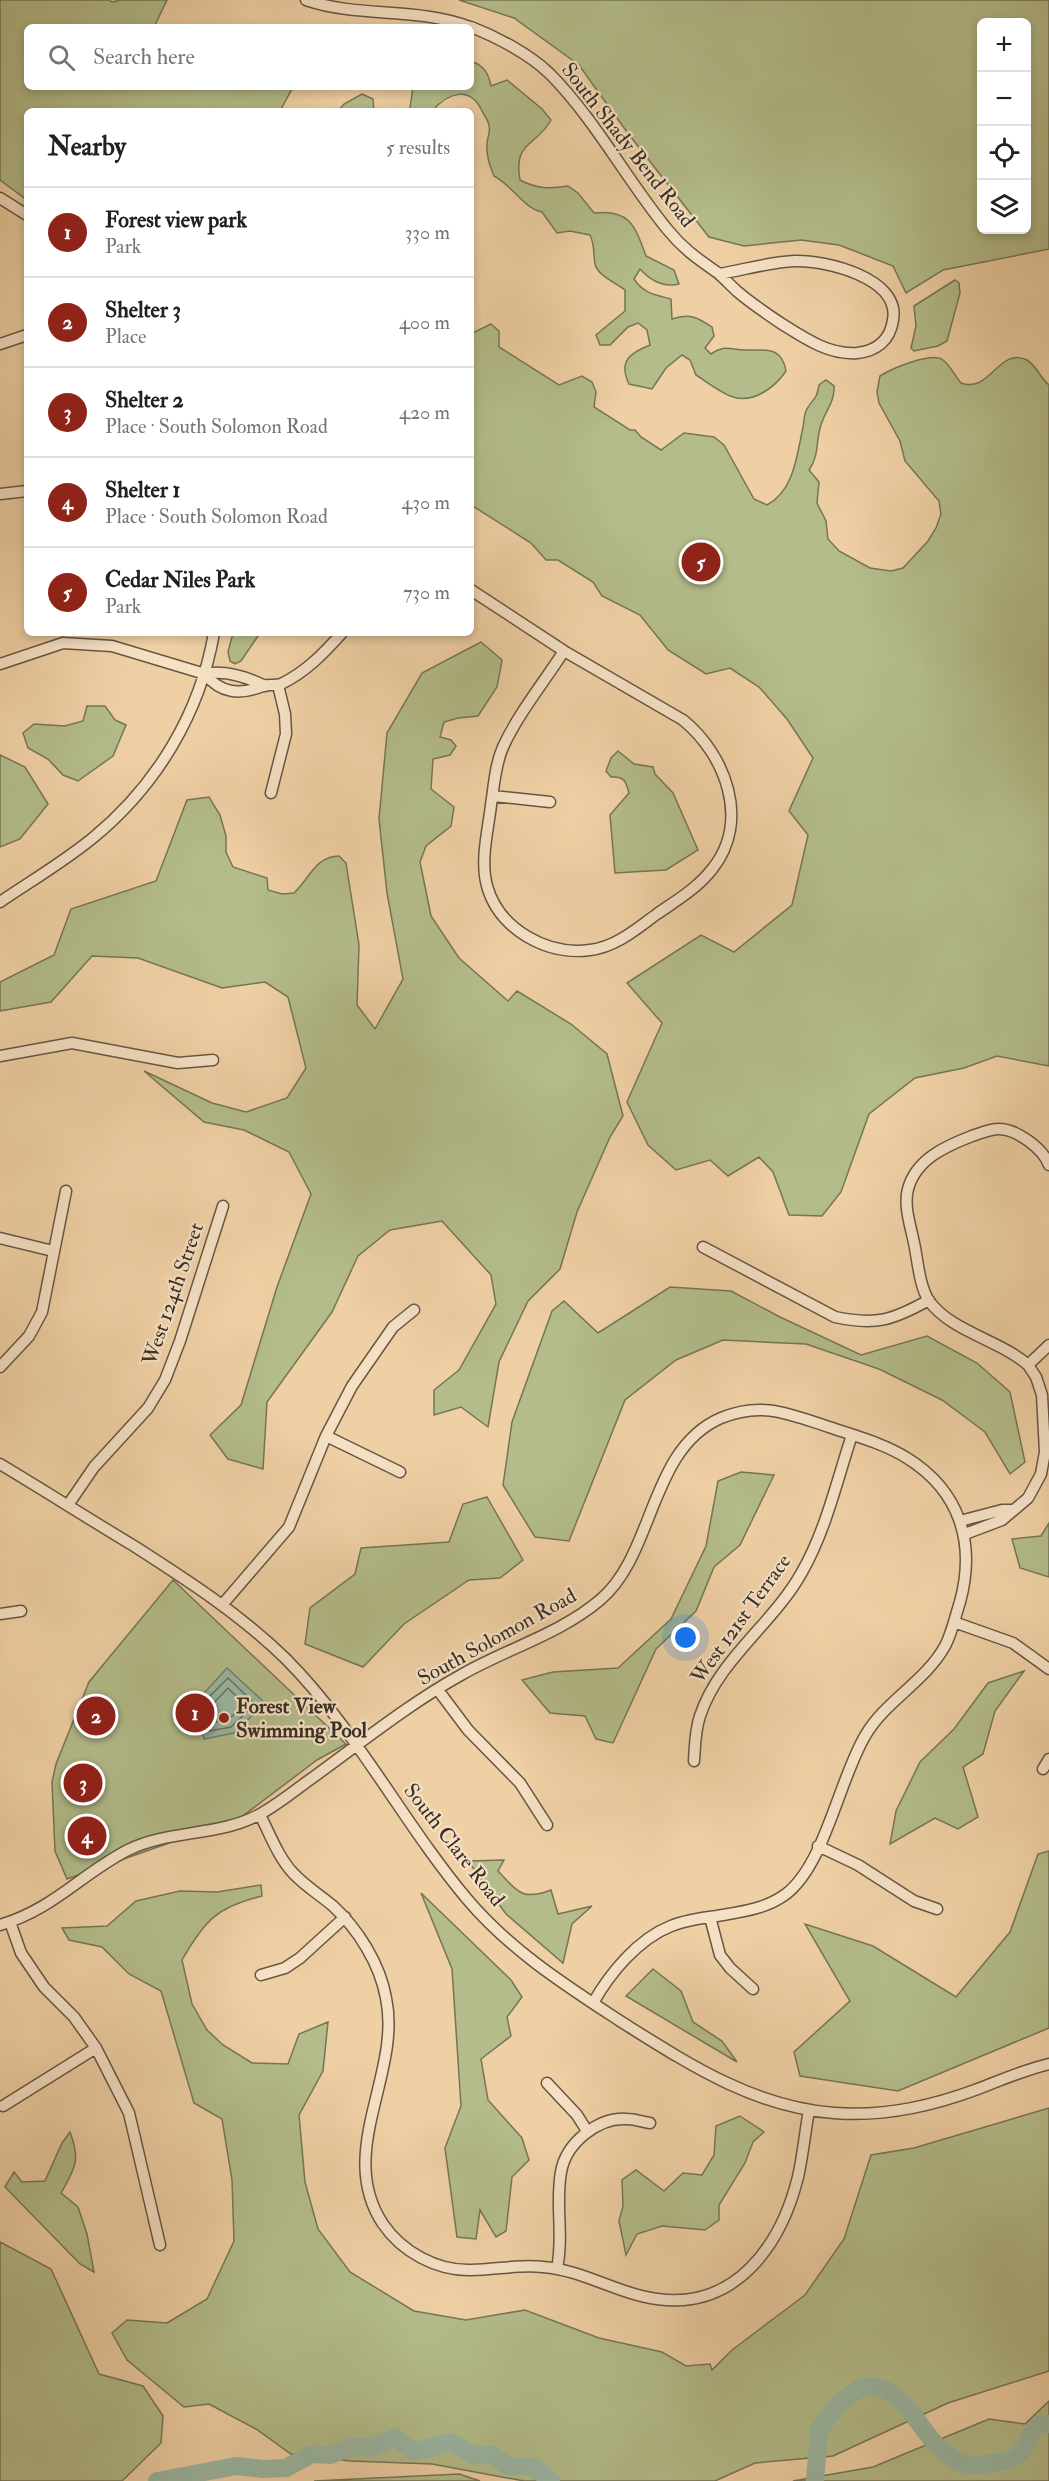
<!DOCTYPE html>
<meta charset="utf-8">
<style>
body{margin:0;font-family:"IM FELL Double Pica",serif;background:#f2f2f2;color:#202124}
.controls{position:absolute;right:18px;top:18px;display:grid;overflow:hidden;border-radius:9px;box-shadow:0 3px 9px #0003}
.controls button{width:54px;height:54px;display:grid;place-items:center;padding:0;border:0;border-bottom:2px solid #e0e0e0;background:#fff;color:#202124;font:30px sans-serif}
.you{position:absolute;left:686px;top:1638px;width:21px;height:21px;margin:-15px;border:4px solid #fff;border-radius:50%;background:#1a73e8;box-shadow:0 0 0 9px #1a73e833}
.badge{display:grid;place-items:center;width:39px;height:39px;border-radius:50%;background:#8f2418;color:#fff;font-size:20px;font-weight:700}
.pin{position:absolute;translate:-50% -50%;border:3px solid #fff;box-shadow:0 2px 6px #0006}
.list{margin:0;padding:0;list-style:none}
h2{display:flex;justify-content:space-between;align-items:center;height:78px;margin:0;padding:0 24px;font-size:26px}
h2 small{font-size:20px;font-weight:400;color:#757577}
.list li{display:grid;grid-template-columns:39px 1fr auto;gap:18px;align-items:center;box-sizing:border-box;height:90px;padding:0 24px;border-top:2px solid #e0e0e0}
.list b{display:block;font-size:22px;white-space:nowrap}
.list p{margin:0;font-size:20px;white-space:nowrap;color:#757577}
.list em{font-size:20px;font-style:normal;color:#757577}
.icon{flex:none;width:33px;height:33px;fill:none;stroke:currentColor;stroke-width:2;stroke-linecap:round;stroke-linejoin:round}
.map{position:relative;flex:none;width:1049px;height:2481px;overflow:hidden}
.search{position:absolute;background:#fff;box-shadow:0 3px 9px #0003;left:24px;top:24px;width:450px;height:66px;display:flex;align-items:center;gap:15px;box-sizing:border-box;padding:0 21px;border-radius:9px;color:#757577;font-size:22px}
.panel{position:absolute;background:#fff;box-shadow:0 3px 9px #0003;left:24px;top:108px;width:450px;height:528px;border-radius:9px}
.map>svg:first-child{display:block}
.green{fill:#b3bc8a;stroke:#767556;stroke-width:1.5;fill-rule:evenodd}
.water{fill:#9ab7a3;stroke:#738070;stroke-width:1.5}
.lines{fill:none;stroke-linecap:round;stroke-linejoin:round}
.shore{stroke:#697263;stroke-width:1.5}
.river{stroke:#9ab7a3;stroke-width:18}
.minor-casing{stroke:#665643;stroke-width:13}
.minor{stroke:#f5e0c4;stroke-width:10}
.poi-dot{fill:#8f2418;stroke:#f5e0c4;stroke-width:2}
.labels{text-anchor:middle;dominant-baseline:central;stroke-width:4.5;stroke-linejoin:round;paint-order:stroke}
.street-label{font-size:21px;fill:#382e23;stroke:#f5e0c4}
.poi-label{font-size:21px;font-weight:bold;fill:#382e23;stroke:#f5e0c4;text-anchor:start}
</style>
<div class="map">
<svg width="1049" height="2481" viewBox="0 0 1049 2481">
<rect width="100%" height="100%" fill="#efd0a4"/>
<filter id="stains"><feTurbulence type="fractalNoise" baseFrequency=".00333" numOctaves="4"/><feColorMatrix values="0 0 0 0 .2 0 0 0 0 .09 0 0 0 0 .02 0 0 0 .5 -.17"/></filter>
<radialGradient id="worn" r=".72"><stop offset=".6" stop-color="#630" stop-opacity="0"/><stop offset="1" stop-color="#630" stop-opacity=".3"/></radialGradient>
<path class="green" d="M0,0H109L112,2L121,0H167L154,27H27V87H293L280,111H27V200L0,180Z
M459,0H1049V249L943,270L906,293L893,266L839,245L801,240L744,246L709,237L627,132L579,65L514,18ZM982,22H1026V230H982Z
M471,61C484,66 488,72 491,86L507,80L542,109L551,120C536,147 513,141 520,180C537,189 550,189 568,186L578,193L594,213C630,209 635,226 646,256L674,270L679,284C663,288 650,280 640,269L634,279C643,293 655,295 671,299L672,319C689,313 697,317 712,327L714,336L705,348L711,354C728,343 731,351 748,350C767,350 782,347 786,371C776,386 754,404 733,397C721,393 707,382 696,375L690,360L682,355L666,368L652,389L629,384C618,361 630,353 650,345L647,330L638,323L628,327L610,345H600L596,335L625,311V290C616,283 597,275 595,264C593,253 595,245 590,235L570,231L557,233L542,212C523,208 512,185 494,176C490,166 486,156 487,144C487,138 491,131 489,126C489,122 485,116 483,113C471,85 449,92 432,111H407L410,108L413,87H471Z
M362,94L373,99L374,111H338L344,104Z
M955,280L959,283L960,293L947,341L938,346L914,351L911,348L916,326L914,306Z
M491,324L499,331V347L559,385L582,376L592,382L596,392L594,407L630,430H635L641,437L661,450L684,433L714,437L724,445L754,499L767,505C794,491 797,455 803,427C804,422 804,413 807,409C814,396 816,402 819,385L826,380L834,386C835,402 825,411 821,425C815,443 820,454 809,470L819,482L817,503L826,521L828,539L839,551L870,568L891,571L903,568L928,541L936,528L941,514L939,501L905,461L900,441L879,403L877,392L880,376C891,369 932,351 943,360C950,365 955,376 961,383C990,394 999,346 1027,360C1037,366 1040,378 1049,385V1066L997,1056L964,1068L915,1078L869,1114L841,1192L822,1216L789,1215L773,1172L759,1157L728,1176L710,1160L676,1170L648,1145L627,1102L662,1023L627,983L701,935L734,952L792,905L808,835L789,811L813,758L787,719L759,687L730,668L706,674L668,650L640,615L602,596L593,582L558,560H546L531,543L471,505V330L475,332Z
M233,633H260L241,661L235,664L230,661L228,652Z
M481,642L502,660L497,687L478,716L458,718L444,722L440,737L451,740L456,746L450,755L433,759L431,789L454,807L451,826L426,846L420,862L431,916L459,958L508,1001L517,991L571,1024L607,1054L623,1116L610,1137L577,1212L560,1269L528,1301L499,1362L488,1427L461,1407L434,1415V1390L459,1370L496,1304L491,1275L442,1221L390,1230L358,1256L332,1312L267,1402L263,1469L228,1459L210,1435L241,1405L277,1287L311,1194L289,1152L244,1130L204,1122L144,1071L212,1103L246,1112L287,1098L306,1068L288,997L265,982L222,988L138,958L92,956L51,1002L0,1011V982L54,955L71,909L156,881L187,800L209,797L220,815L226,836V852L233,867L267,878L268,890L282,894L294,893C309,879 316,856 339,856L346,863L359,945L357,1005L375,1029L403,979L387,893L379,819L387,733L422,673Z
M87,706H105L115,720L126,725L113,756L78,781L63,775L48,759L28,748L23,733L34,724L65,726L83,721Z
M618,751L634,764L653,767L655,774L673,793L698,850L666,870L615,873L610,815L629,793C626,781 624,776 611,777L606,771L611,758Z
M0,755L25,767L48,804L20,839L0,847Z
M670,1287L731,1291L780,1317L861,1355L927,1336L977,1363L1010,1392L1025,1462L1010,1474L985,1432L942,1400L879,1369L806,1344L723,1340L676,1360L625,1400L569,1541L535,1537L503,1485L512,1422L552,1311L564,1301L598,1333Z
M741,1472L774,1475L740,1545L714,1567L696,1611L656,1649L613,1743L596,1739L585,1716L550,1713L522,1680L553,1672L618,1668L671,1619L706,1546L718,1481Z
M487,1497L523,1560L500,1578L469,1580L404,1624L363,1667L305,1644L310,1608L355,1574L361,1548L449,1542L463,1504Z
M1049,1523V1577L1020,1568L1012,1539L1041,1536Z
M173,1580L346,1744L317,1760L240,1818L67,1879L55,1851L52,1782L56,1764L89,1682Z
M1024,1671L995,1711L983,1754L963,1767L978,1817L958,1829L935,1818L890,1844L896,1811L920,1762L954,1729L988,1683Z
M1049,1851V2028L898,2091L800,2076L794,2052L850,2001L805,1924L873,1946L956,1997L1010,1932L1038,1854Z
M504,1860L498,1871C518,1892 522,1901 551,1890L558,1914L592,1906L572,1924L563,1963L506,1914L468,1861Z
M261,1885L262,1896C217,1907 205,1920 182,1960L192,2004L207,2030L223,2045L252,2063L288,2064L299,2034L328,2022L323,2071L299,2115L305,2182L318,2229L350,2272L414,2311L466,2320L525,2310L599,2338L662,2352L686,2366L710,2364L712,2370L732,2350L805,2295L844,2239L871,2155L914,2148L1049,2108V2371L948,2403L833,2456L755,2463L715,2481H524L432,2464L350,2461L291,2454L256,2429L209,2404L184,2407L127,2360L112,2333L127,2320L167,2323L207,2299L234,2241L232,2180L222,2119L194,2103L161,1991L129,1974L102,1947L69,1940L62,1928L107,1926L136,1901L180,1891L217,1892Z
M421,1893L511,1980L522,1997L507,2017L511,2036L481,2059L488,2100L522,2138L529,2160L512,2177L506,2231L496,2237L480,2210L476,2239L457,2237L445,2148L461,2106L452,1969Z
M653,1969L681,1991L693,2022L722,2041L737,2062L626,1996Z
M740,2116L764,2132L753,2142L745,2163L719,2205V2220L705,2230L662,2226L637,2234L626,2255L619,2221L623,2206L622,2180L636,2170L664,2191L683,2173L702,2175L714,2155L716,2126Z
M70,2132C81,2161 75,2168 61,2193L78,2207L87,2234L94,2272L80,2264L5,2187L14,2172L22,2182L45,2181L62,2143Z
M0,2242L51,2269L99,2374L143,2386L163,2416L161,2443L122,2481H0Z
M1049,2401V2481H793L873,2467L989,2419L1025,2424Z
M459,2474L480,2481H314Z"/>
<path class="water" d="M227,1668L265,1703L234,1733L204,1739L195,1703Z"/>
<g class="lines">
<path class="shore" d="M228,1678L255,1704L231,1727L210,1731L202,1704Z
M228,1688L244,1704L228,1720L215,1722L210,1707Z"/>
<path class="river" d="M157,2481L236,2466L263,2469L286,2468L312,2454L331,2455L352,2446L372,2448L395,2437L415,2452L450,2442L474,2455L492,2454L507,2466L534,2467L551,2481
M815,2481L819,2430L840,2402L864,2386C870,2387 880,2387 886,2390C918,2408 927,2449 961,2463C973,2467 1005,2463 1016,2457C1030,2449 1028,2421 1049,2424"/>
<g class="minor-casing">
<path id="minor" d="M306,0C359,18 417,7 470,27
M471,27C497,37 529,54 549,73C595,119 626,179 667,229C683,249 698,259 718,273C725,279 731,286 738,292C752,304 767,314 782,324C804,338 829,355 857,353C876,351 890,341 893,320C901,278 825,260 795,261C770,262 743,270 719,274
M0,198L27,215
M0,344L27,335
M0,494L27,491
M471,590L564,651L683,720C726,755 750,821 713,868C698,888 677,900 657,914C636,929 616,947 590,950C547,956 499,929 487,886C480,860 488,831 491,805C494,786 495,765 503,747C518,714 544,682 564,651
M0,664L63,643L112,646L205,674C224,670 247,677 265,686
M205,674C221,694 240,695 263,686C269,684 275,686 281,684C306,672 324,653 342,633
M271,793L286,734L285,714L278,685
M493,796L550,802
M0,902C31,881 65,861 94,837C157,785 200,713 214,633
M0,1056L72,1043L178,1063L213,1060
M0,1238L53,1251
M703,1247L835,1317C876,1326 893,1320 929,1300
M1028,1365C1000,1340 952,1332 929,1301C920,1287 918,1264 915,1248C912,1230 903,1207 908,1189C916,1159 946,1146 972,1136C981,1133 990,1129 999,1129C1016,1129 1043,1148 1049,1165
M0,1367L29,1336L42,1312L66,1191
M326,1436L400,1472
M0,1464C45,1491 89,1519 134,1546C187,1580 240,1614 286,1659C355,1728 404,1824 467,1899C510,1950 565,1985 620,2021C687,2063 753,2107 834,2113C883,2117 929,2107 975,2090C999,2081 1023,2070 1049,2064
M68,1505L94,1467L148,1408L165,1380L180,1341L223,1206
M960,1521L1002,1510H1013
M965,1534L1002,1520L1028,1498L1041,1474L1045,1452L1042,1395L1036,1377L1028,1365L1049,1345
M222,1605L289,1527L326,1436L352,1386L393,1327L414,1310
M0,1614L21,1611
M954,1622L1013,1643L1049,1669
M438,1690L468,1730L520,1783L547,1825
M694,1761C695,1746 695,1730 700,1716C718,1660 774,1623 802,1572C826,1530 837,1480 852,1435
M1043,1769L1049,1759
M260,1815C270,1834 278,1857 293,1873C305,1886 320,1895 333,1906C358,1929 380,1964 386,1998C402,2074 335,2152 383,2224C402,2252 437,2271 471,2270C495,2270 520,2264 543,2267C583,2270 618,2294 657,2299C736,2310 781,2245 798,2177C803,2155 805,2132 809,2110
M818,1846L858,1865L914,1901L937,1909
M710,1917L720,1955L730,1968L753,1989
M10,1922L21,1953L44,1987L74,2017L96,2048L129,2113L160,2245
M0,1925C54,1909 81,1874 128,1850C170,1829 221,1837 262,1813C278,1804 293,1792 308,1781C358,1745 407,1705 461,1675C506,1649 560,1634 600,1600C655,1554 649,1449 721,1418C762,1401 789,1414 829,1427C855,1436 883,1443 907,1458C960,1491 976,1543 960,1602C955,1617 952,1633 945,1646C925,1682 885,1701 865,1736C839,1780 825,1864 786,1894C766,1909 741,1912 717,1916C701,1918 686,1920 671,1926C638,1939 610,1973 593,2003
M261,1975L285,1968L300,1958L345,1917
M547,2083L577,2115L587,2131
M3,2106L96,2048
M557,2269C564,2234 555,2205 561,2172C566,2143 598,2117 627,2119C635,2119 643,2122 650,2123"/>
</g>
<use href="#minor" class="minor"/>
</g>
<circle class="poi-dot" cx="224" cy="1718" r="6"/>
<g class="labels">
<g class="street-label">
<text transform="translate(628 145) rotate(52)">South Shady Bend Road</text>
<text transform="translate(173 1294) rotate(-71)">West 124th Street</text>
<text transform="translate(741 1619) rotate(-54)">West 121st Terrace</text>
<text transform="translate(497 1637) rotate(-29)">South Solomon Road</text>
<text transform="translate(454 1845) rotate(52)">South Clare Road</text>
</g>
<g class="poi-label">
<text x="236" y="1706">Forest View<tspan x="236" dy="24">Swimming Pool</tspan></text>
</g>
</g>
<rect width="100%" height="100%" filter="url(#stains)"/>
<rect width="100%" height="100%" fill="url(#worn)"/>
</svg>
<div class="controls">
<button>+</button>
<button>−</button>
<button><svg class="icon" aria-label="locate" viewBox="0 0 24 24"><circle cx="12" cy="12" r="6"/><path d="M12 2v4M12 18v4M2 12h4M18 12h4"/></svg></button>
<button><svg class="icon" aria-label="layers" viewBox="0 0 24 24"><path d="M12 4l9 5-9 5-9-5zM3 14l9 5 9-5"/></svg></button>
</div>
<div class="you"></div>
<div class="pin badge" style="left:195px;top:1713px">1</div>
<div class="pin badge" style="left:96px;top:1716px">2</div>
<div class="pin badge" style="left:83px;top:1783px">3</div>
<div class="pin badge" style="left:87px;top:1836px">4</div>
<div class="pin badge" style="left:701px;top:562px">5</div>
<div class="search"><svg class="icon" aria-label="search" viewBox="0 0 24 24"><circle cx="10" cy="10" r="6"/><path d="M15 15l6 6"/></svg>Search here</div>
<section class="panel">
<h2>Nearby<small>5 results</small></h2>
<ul class="list">
<li><span class="badge">1</span><div><b>Forest view park</b><p>Park</p></div><em>330 m</em></li>
<li><span class="badge">2</span><div><b>Shelter 3</b><p>Place</p></div><em>400 m</em></li>
<li><span class="badge">3</span><div><b>Shelter 2</b><p>Place · South Solomon Road</p></div><em>420 m</em></li>
<li><span class="badge">4</span><div><b>Shelter 1</b><p>Place · South Solomon Road</p></div><em>430 m</em></li>
<li><span class="badge">5</span><div><b>Cedar Niles Park</b><p>Park</p></div><em>730 m</em></li>
</ul>
</section>
</div>
